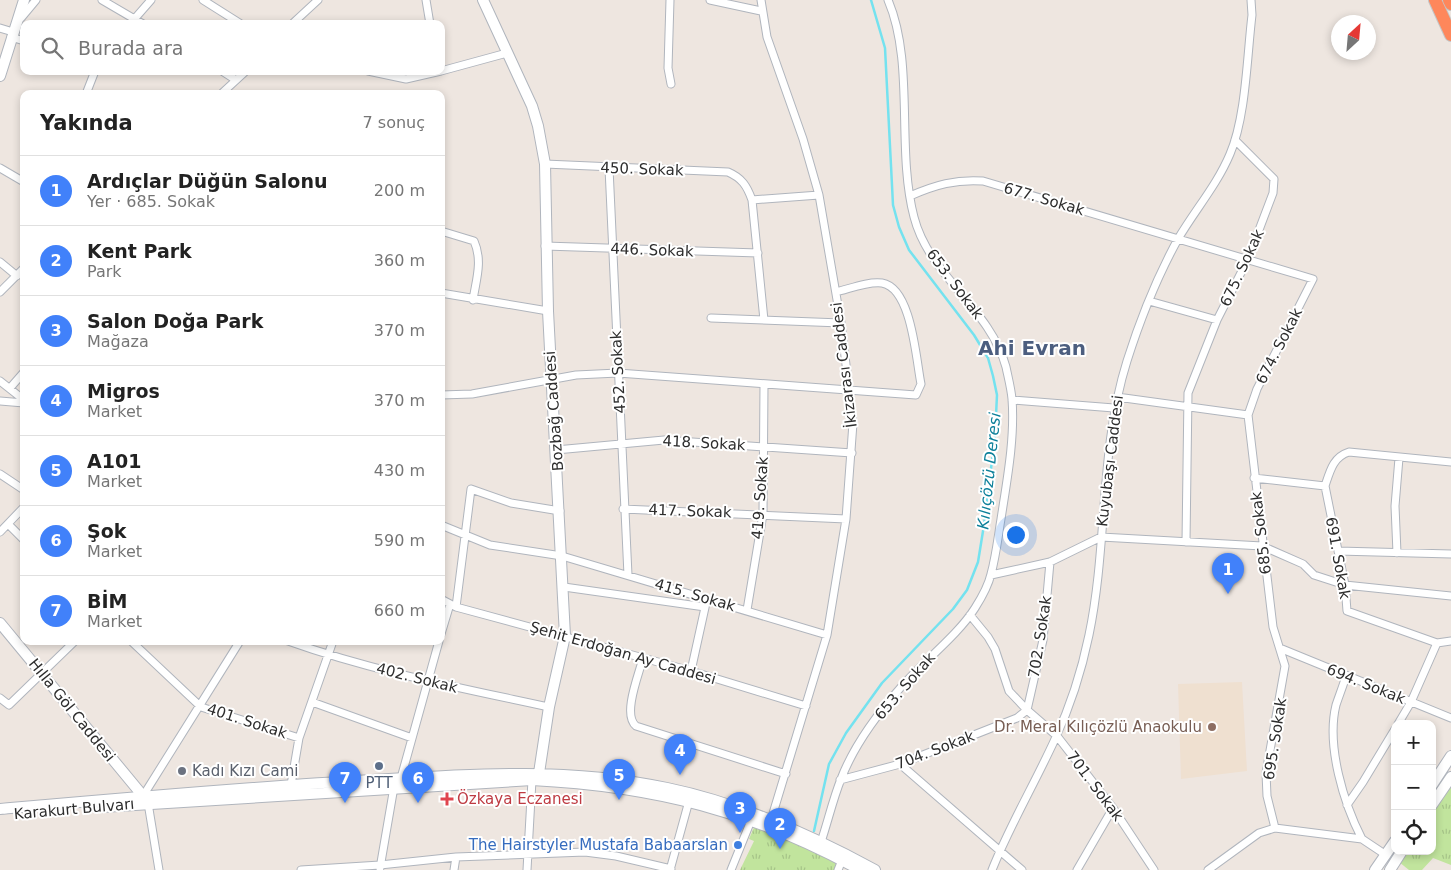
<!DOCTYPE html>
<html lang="tr">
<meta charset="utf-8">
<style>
body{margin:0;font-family:"DejaVu Sans",sans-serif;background:#f6f6f6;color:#222}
.controls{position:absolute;right:15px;bottom:15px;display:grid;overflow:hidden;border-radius:10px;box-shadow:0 2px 8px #0003}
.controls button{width:45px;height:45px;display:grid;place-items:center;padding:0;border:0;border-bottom:1px solid #e0e0e0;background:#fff;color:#222;font:25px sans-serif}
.compass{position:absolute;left:1331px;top:15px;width:45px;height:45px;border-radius:50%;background:#fff;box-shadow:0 2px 8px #0003;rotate:26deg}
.you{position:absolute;left:1015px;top:534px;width:18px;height:18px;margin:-12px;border:4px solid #fff;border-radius:50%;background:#1a73e8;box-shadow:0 0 0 8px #1a73e833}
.badge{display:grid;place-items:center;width:32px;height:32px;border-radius:50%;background:#4181fa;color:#fff;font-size:16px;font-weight:700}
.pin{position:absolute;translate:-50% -41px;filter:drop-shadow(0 1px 2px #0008)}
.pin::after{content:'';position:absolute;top:26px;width:18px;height:15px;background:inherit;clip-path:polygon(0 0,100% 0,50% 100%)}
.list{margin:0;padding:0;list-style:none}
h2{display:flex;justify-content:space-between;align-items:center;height:65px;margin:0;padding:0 20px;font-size:21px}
h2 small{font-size:16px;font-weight:400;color:#767676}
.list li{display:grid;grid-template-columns:32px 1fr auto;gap:15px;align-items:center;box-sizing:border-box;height:70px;padding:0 20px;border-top:1px solid #e0e0e0}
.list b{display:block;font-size:19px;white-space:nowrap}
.list p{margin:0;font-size:16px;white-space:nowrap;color:#767676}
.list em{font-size:16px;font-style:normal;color:#767676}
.icon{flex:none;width:28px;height:28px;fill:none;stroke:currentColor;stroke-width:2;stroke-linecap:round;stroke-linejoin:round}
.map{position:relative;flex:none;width:1451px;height:870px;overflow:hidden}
.search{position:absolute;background:#fff;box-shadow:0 2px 8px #0003;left:20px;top:20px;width:425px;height:55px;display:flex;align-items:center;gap:12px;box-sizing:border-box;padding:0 18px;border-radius:10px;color:#767676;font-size:19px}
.panel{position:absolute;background:#fff;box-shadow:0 2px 8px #0003;left:20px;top:90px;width:425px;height:555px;border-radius:10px}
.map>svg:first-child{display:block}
.education{fill:#efe0d0}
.park{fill:url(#park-tufts)}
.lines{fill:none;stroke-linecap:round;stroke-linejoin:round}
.stream{stroke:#74e2ef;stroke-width:2.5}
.street-casing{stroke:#b0b5bd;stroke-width:9}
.secondary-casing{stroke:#b0b5bd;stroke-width:12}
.highway-casing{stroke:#c4c4c4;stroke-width:14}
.street{stroke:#fff;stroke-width:7}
.secondary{stroke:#fff;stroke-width:10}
.highway{stroke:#fe875b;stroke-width:12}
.education-dot{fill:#8d6e63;stroke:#fff;stroke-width:2}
.service-dot{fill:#5c6f8a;stroke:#fff;stroke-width:2}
.worship-dot{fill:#6b7280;stroke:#fff;stroke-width:2}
.health-dot{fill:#e0444e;stroke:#fff;stroke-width:2}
.shop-dot{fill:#3f7fe0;stroke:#fff;stroke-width:2}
.labels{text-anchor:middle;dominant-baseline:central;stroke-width:4;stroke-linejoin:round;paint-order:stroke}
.street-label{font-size:15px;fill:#2d2d2d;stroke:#fff}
.education-label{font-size:15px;fill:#785e54;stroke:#fff;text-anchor:end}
.worship-label{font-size:15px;fill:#5b616d;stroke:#fff;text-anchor:start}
.service-label{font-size:15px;fill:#4e5e75;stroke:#fff}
.health-label{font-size:15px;fill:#be3a42;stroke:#fff;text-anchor:start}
.shop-label{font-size:15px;fill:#366cbe;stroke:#fff;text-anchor:end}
.water-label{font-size:16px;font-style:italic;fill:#0d809a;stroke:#fff}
.district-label{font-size:20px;font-weight:bold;fill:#4c5e7f;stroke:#fff}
</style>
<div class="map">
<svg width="1451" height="870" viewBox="0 0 1451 870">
<defs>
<pattern id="park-tufts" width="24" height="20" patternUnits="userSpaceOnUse" patternTransform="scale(1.25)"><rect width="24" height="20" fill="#c1e49d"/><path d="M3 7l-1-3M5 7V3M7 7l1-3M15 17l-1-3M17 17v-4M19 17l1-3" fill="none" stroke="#a6c488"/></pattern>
</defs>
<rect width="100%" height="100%" fill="#eee6e0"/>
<path class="education" d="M1242,682L1247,771L1181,779L1178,684Z"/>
<path class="park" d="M1451,783V865L1433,858L1422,870H1409L1399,862L1406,851H1432V811Z
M755,825L837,861L834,870H740L754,841L749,839Z"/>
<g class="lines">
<path class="stream" d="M814,831L829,764L846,733L882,683L953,609L967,590L978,562L984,525L995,436L997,395L993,376L988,358L974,335L909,250L899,227L893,205L885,48L871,0"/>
<g class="street-casing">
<path id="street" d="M102,0L143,24
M203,0L241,24
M426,0L430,24
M670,0L668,68L671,84
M710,0L761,11
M761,0L767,37L803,139L819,195L841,323L853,423L846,519L827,635L771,820
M21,18L36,0
M130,24L151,0
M292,24L318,0
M0,28L13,32
M11,37L24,41
M222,71L236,80
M368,71L406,79L441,71
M441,71L507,53
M86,94L95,71
M221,94L246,71
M545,164L728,172C742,178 747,186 752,200L764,320
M0,168L24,182
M609,168L628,575
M910,196C935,185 956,179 983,181L1313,279L1257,389L1248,415L1273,627L1285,666L1266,773L1267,796L1275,828
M752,200L819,195
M441,231L474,241C483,261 476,280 473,300
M545,246L758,253
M0,262L17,276
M0,292L24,268
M441,293L548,311
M1149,301L1217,320
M711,318L841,323
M0,381L24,400
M10,388L24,372
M441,395L472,394L576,375L618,373L916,395L921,384C916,360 912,288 882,283C868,281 849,289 836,292
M1117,397L1248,415
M1012,400L1114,408
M0,401L24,403
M556,450L664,440L852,453
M0,474L24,490
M1254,478L1325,486C1330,471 1333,457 1349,452L1451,462
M1325,486L1345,585L1347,611L1437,643L1451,641
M623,509L846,519
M8,524L24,540
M441,525L490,545L562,556L827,635
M0,532L24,507
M1186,542L1188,393L1217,320L1248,259L1273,193L1274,179L1235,140
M1338,551L1451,554
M1397,553L1395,506L1399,458
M991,575L1050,562L1101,537L1262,546L1303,564L1314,575L1345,585L1451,596
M564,587L705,607
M441,599L456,607L691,671L806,706
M456,607L471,489L511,503L560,511
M747,610L763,514L764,385
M970,615L988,637L995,649L1009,691L1027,710L1057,736L1113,808L1154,870
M441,634L450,604
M131,641L201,707L299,738
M288,641C372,671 461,688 549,707
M1282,649L1451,718
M643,658C639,674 622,715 636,726L786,774
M691,671L706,603
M1346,676C1343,686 1339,696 1336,705C1326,746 1344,804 1362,839
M0,698L9,705L75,641
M312,702L412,738
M1027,710L1043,640L1050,562
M1398,724L1411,702L1437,643
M900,764L1022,870
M401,778L439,641
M840,780L900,764L1017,718L1027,710
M291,785L299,738L333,641
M1347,805L1363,782L1395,729
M821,842C828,821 833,799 841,779C854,745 878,713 902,686C924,661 958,635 975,608C982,597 988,587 991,574C996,556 998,537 1001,519C1007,480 1015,438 1012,399C1011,388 1008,377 1006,367C990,308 929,276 914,217C896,149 915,63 888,0
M380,868L394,787
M159,870L148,803L143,796L240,641
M301,870L380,865L456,857L585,852L616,856L671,869
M454,870L456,857
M527,870L532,780
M670,870L689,801
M731,870L752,818
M838,870L842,860
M992,870C1010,825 1035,783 1055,739C1070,707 1082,669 1089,635C1108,544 1099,450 1127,361C1140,320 1157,277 1178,239C1195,210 1217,185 1230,154C1246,117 1247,56 1252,15L1251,0
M1077,870L1113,808
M1208,870L1259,833L1275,828L1362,839L1386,855"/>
</g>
<g class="secondary-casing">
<path id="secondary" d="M483,0L532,106L538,126L545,164L548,311L565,636L549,707L539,773
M0,76L24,0
M0,623L143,796
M1432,785L1451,756
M1432,805L1451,777
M103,807L532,780C652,786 754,811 860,870
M0,809C124,798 247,787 372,780C470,774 570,767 667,788C740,803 809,834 875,870
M1375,870L1395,841
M1390,870L1402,851"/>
</g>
<g class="highway-casing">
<path id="highway" d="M1435,0L1451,35
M1449,0L1451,4"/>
</g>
<use href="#street" class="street"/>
<use href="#secondary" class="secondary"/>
<use href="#highway" class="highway"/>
</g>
<circle class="education-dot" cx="1212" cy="727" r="5"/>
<circle class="service-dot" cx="379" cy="766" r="5"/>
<circle class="worship-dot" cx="182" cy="771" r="5"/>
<path class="health-dot" d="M444.5 791.5h5v5h5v5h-5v5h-5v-5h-5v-5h5z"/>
<circle class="shop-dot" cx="738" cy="845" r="5"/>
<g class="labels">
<g class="street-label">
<text transform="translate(642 169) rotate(2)">450. Sokak</text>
<text transform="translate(1044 199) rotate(16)">677. Sokak</text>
<text transform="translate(652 250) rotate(2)">446. Sokak</text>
<text transform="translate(1242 268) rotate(-65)">675. Sokak</text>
<text transform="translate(955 284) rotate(53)">653. Sokak</text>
<text transform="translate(1279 346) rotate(-63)">674. Sokak</text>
<text transform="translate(844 365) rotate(-97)">İkizarası Caddesi</text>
<text transform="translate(618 372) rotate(-93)">452. Sokak</text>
<text transform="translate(554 411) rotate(-94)">Bozbağ Caddesi</text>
<text transform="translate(704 443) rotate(3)">418. Sokak</text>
<text transform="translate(1110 461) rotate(-83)">Kuyubaşı Caddesi</text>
<text transform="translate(760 498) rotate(-86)">419. Sokak</text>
<text transform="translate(690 511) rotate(2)">417. Sokak</text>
<text transform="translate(1261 533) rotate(-97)">685. Sokak</text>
<text transform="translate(1338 558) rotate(80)">691. Sokak</text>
<text transform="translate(695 595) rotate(16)">415. Sokak</text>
<text transform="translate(1040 637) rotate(-81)">702. Sokak</text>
<text transform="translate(623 653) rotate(16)">Şehit Erdoğan Ay Caddesi</text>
<text transform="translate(417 678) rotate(14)">402. Sokak</text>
<text transform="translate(1366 684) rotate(22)">694. Sokak</text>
<text transform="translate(905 686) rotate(-49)">653. Sokak</text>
<text transform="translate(72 710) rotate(51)">Hılla Göl Caddesi</text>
<text transform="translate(247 721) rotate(18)">401. Sokak</text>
<text transform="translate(1275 739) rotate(-81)">695. Sokak</text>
<text transform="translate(935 750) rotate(-21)">704. Sokak</text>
<text transform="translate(1095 786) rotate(53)">701. Sokak</text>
<text transform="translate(74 809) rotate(-5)">Karakurt Bulvarı</text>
</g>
<g class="education-label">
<text x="1202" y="727">Dr. Meral Kılıçözlü Anaokulu</text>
</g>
<g class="worship-label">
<text x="192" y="771">Kadı Kızı Cami</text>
</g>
<g class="service-label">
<text x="379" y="783">PTT</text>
</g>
<g class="health-label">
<text x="457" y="799">Özkaya Eczanesi</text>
</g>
<g class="shop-label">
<text x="728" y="845">The Hairstyler Mustafa Babaarslan</text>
</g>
<g class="water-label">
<text transform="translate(989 471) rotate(-84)">Kılıçözü Deresi</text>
</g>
<g class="district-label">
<text x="1032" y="348">Ahi Evran</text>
</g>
</g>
</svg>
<div class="controls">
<button>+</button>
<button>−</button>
<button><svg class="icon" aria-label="locate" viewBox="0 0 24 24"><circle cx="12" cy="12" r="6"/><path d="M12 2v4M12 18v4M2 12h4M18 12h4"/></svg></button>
</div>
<svg class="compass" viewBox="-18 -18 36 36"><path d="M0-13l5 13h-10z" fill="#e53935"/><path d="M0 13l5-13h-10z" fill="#767676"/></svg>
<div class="you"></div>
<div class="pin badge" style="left:1228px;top:594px">1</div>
<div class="pin badge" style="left:780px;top:849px">2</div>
<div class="pin badge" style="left:740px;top:833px">3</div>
<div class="pin badge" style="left:680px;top:775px">4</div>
<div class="pin badge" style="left:619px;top:800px">5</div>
<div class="pin badge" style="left:418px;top:803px">6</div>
<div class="pin badge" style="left:345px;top:803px">7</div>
<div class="search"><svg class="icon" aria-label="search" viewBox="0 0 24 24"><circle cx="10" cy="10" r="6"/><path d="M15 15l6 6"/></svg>Burada ara</div>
<section class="panel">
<h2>Yakında<small>7 sonuç</small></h2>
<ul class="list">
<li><span class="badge">1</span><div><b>Ardıçlar Düğün Salonu</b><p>Yer · 685. Sokak</p></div><em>200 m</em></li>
<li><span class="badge">2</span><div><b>Kent Park</b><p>Park</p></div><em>360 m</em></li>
<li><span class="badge">3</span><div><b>Salon Doğa Park</b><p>Mağaza</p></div><em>370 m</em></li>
<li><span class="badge">4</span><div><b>Migros</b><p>Market</p></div><em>370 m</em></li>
<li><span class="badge">5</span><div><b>A101</b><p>Market</p></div><em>430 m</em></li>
<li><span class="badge">6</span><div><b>Şok</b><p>Market</p></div><em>590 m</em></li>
<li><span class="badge">7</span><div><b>BİM</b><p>Market</p></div><em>660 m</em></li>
</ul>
</section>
</div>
